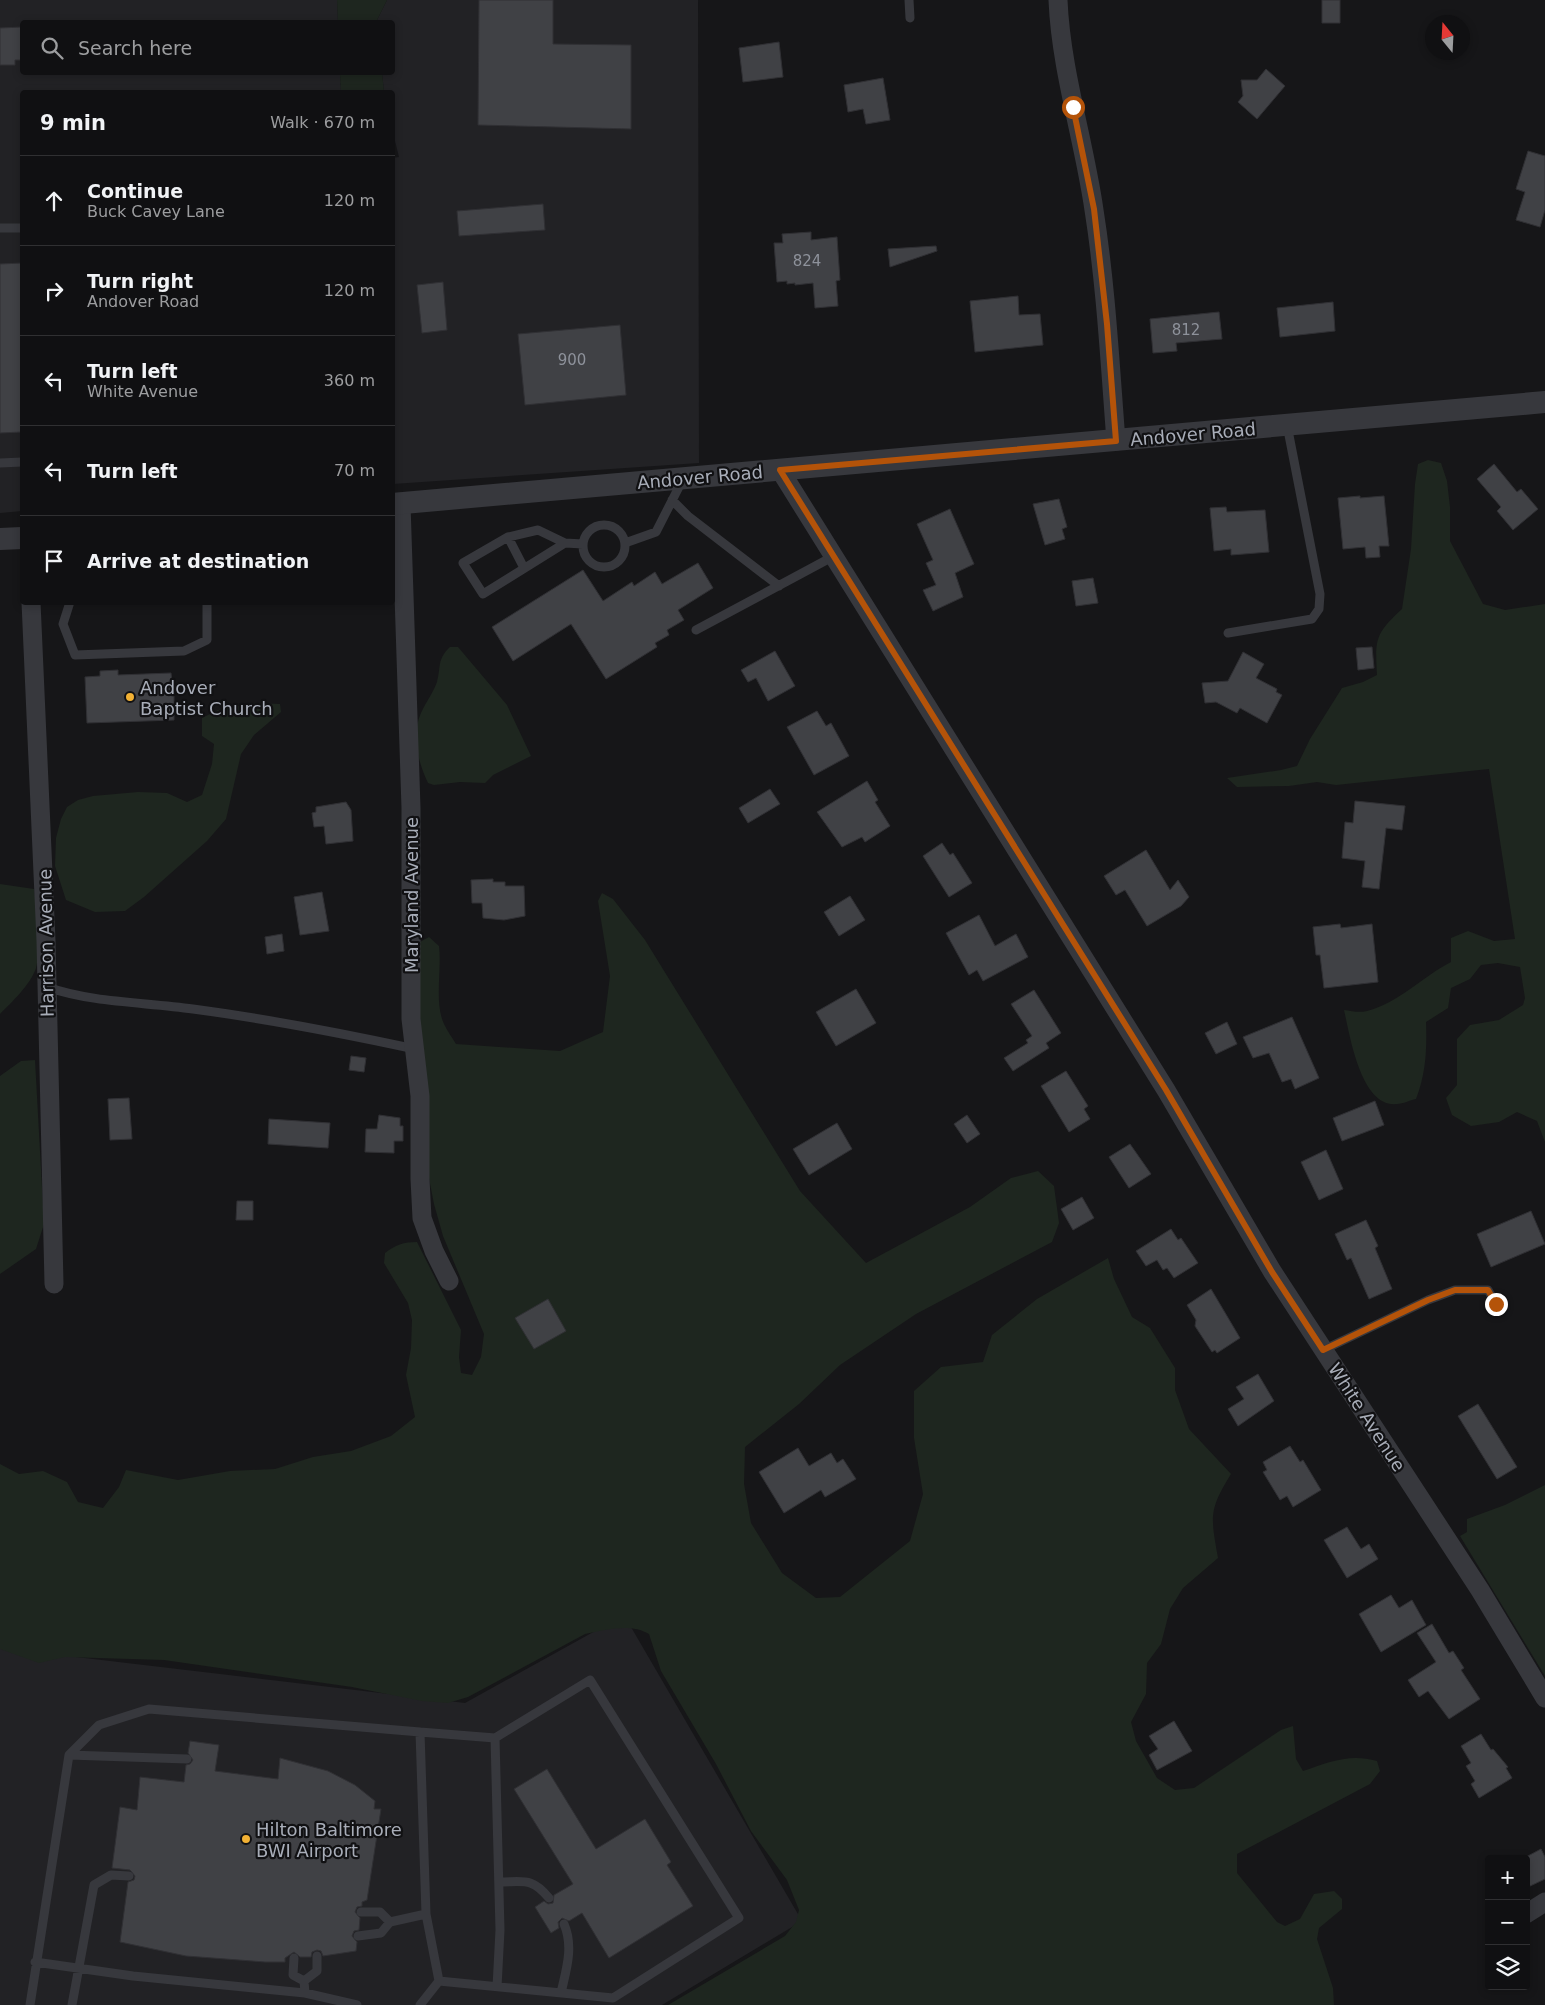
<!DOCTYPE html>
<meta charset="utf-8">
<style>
body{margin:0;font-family:"DejaVu Sans",sans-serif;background:#19191b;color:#f1f3f6}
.controls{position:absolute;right:15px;bottom:15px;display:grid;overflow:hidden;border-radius:5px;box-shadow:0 2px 8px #0003}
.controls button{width:45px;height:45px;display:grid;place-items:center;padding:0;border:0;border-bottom:1px solid #303032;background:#101012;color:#f1f3f6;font:25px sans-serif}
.compass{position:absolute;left:1425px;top:15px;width:45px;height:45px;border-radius:50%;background:#101012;box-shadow:0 2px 8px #0003;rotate:342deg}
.stop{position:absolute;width:15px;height:15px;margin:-11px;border:4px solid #b45309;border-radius:50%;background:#fff}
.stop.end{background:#b45309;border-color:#fff;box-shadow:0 1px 5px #0008}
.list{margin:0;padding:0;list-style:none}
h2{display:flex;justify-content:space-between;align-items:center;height:65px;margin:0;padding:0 20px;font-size:21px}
h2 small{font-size:16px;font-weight:400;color:#9c9d9f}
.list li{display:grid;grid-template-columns:32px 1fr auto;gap:15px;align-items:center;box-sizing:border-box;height:90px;padding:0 20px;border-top:1px solid #303032}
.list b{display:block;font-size:19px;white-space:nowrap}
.list p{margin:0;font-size:16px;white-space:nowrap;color:#9c9d9f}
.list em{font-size:16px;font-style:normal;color:#9c9d9f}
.icon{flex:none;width:28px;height:28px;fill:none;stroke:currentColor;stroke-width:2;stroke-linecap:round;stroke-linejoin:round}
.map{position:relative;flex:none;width:1545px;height:2005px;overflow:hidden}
.search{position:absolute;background:#101012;box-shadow:0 2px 8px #0003;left:20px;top:20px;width:375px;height:55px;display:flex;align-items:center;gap:12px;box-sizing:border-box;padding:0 18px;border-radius:5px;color:#9c9d9f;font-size:19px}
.panel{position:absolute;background:#101012;box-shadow:0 2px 8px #0003;left:20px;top:90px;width:375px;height:515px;border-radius:5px}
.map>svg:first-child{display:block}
.built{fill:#222225}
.green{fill:#1e261f}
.building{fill:#404145;stroke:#303034}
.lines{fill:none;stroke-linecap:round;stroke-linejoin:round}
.service{stroke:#37383d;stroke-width:9}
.minor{stroke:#37383d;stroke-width:19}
.tertiary{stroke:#37383d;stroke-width:22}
.route{stroke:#b45309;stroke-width:6}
.poi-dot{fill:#f2b134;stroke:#111113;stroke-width:2}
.labels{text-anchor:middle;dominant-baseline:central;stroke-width:4.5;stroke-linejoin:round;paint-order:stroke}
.number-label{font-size:15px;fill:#8e929b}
.street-label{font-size:18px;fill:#a8adb8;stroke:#111113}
.poi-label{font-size:18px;fill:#a8adb8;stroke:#111113;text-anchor:start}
</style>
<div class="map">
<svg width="1545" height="2005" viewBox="0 0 1545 2005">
<rect width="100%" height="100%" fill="#161618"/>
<path class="built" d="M0,0H337L338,22H22V72L340,73L341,92H22V511L0,513Z
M387,0H698L699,463L393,484L392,158L399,157L393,133L392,92H384L382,73L392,72V22H376Z
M624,1615L802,1921L662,2005H0V1648L465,1703Z"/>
<path class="green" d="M337,0H387L376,22H338Z
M340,73H382L384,92H341Z
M1428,460L1441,463L1447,481L1450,507V541L1483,604L1505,610L1545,604V1142L1537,1121L1517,1112L1499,1122L1471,1126L1452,1115L1446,1098L1457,1085V1039L1470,1025L1499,1020L1523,1005L1525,998L1520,967L1498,963L1481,965L1470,979L1451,988L1448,1008L1426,1022C1427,1049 1426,1073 1416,1099C1410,1100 1403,1104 1397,1104C1361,1108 1350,1036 1344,1010C1351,1011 1360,1013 1367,1011C1400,1002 1422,977 1451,962V938L1468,931L1494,941L1515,939L1489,769L1336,785L1317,782L1289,786L1237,787L1227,778L1281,770L1297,766L1310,739L1342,688L1363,682L1377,675C1375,639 1375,634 1402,609L1411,549L1415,484L1418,464Z
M450,647H458L507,705L531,756L493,775L485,783L460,782L434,785L428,783C418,762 411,735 421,713C426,702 433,693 437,682C441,667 437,659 450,647Z
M252,703L280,704L281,712L254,735L241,754L226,819L207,841L144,897L125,911L95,912L66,900L55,866L56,838L61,819L67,807L78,800L93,796L138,792L167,793L187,802L202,795L212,764L214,744L202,736V718L218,710Z
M0,884L34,889C37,908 41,951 36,968C31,984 11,1003 0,1014Z
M602,893L613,899L645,940L800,1191L866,1263L970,1207L1011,1178L1038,1171L1054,1186L1059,1223L1052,1242L916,1314L840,1365L799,1404L745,1447L744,1484L751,1523L782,1573L816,1598L840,1597L910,1541L923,1494L914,1438V1391L941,1367L983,1362L992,1335L1037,1299L1108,1258L1114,1279L1132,1317L1150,1328L1175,1368V1390L1189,1429L1231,1474C1208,1511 1211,1517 1218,1558L1183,1588L1170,1609L1161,1644L1147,1663L1146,1694L1131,1722L1136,1741L1157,1778L1175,1790L1194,1788L1281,1730L1293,1726L1296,1759L1303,1771C1329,1762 1350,1753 1377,1761L1380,1771L1370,1784L1237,1854V1873L1277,1922L1285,1926L1300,1919L1314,1894L1334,1891L1342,1899V1909L1319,1928L1317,1939L1333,1988L1334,2005H668L785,1936L796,1922L799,1910L787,1880L751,1831L716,1764L661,1671L649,1634C630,1623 606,1630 585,1634L468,1697L448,1703L422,1701L352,1687L164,1660L65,1657L39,1663L0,1649V1464L19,1474L43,1471L67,1482L78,1502L103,1508L119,1487L126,1470L178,1480L230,1471L275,1469L313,1457L351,1451L391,1436L415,1417L406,1375L411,1348L412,1320L408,1303L384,1263L385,1253C395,1245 404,1242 417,1242L461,1330L459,1357L461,1373L472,1375L481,1357L484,1334L443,1236L434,1204L426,1163V1068L419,1032L415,954L420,942L429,937L439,946C442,969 434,1003 444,1024C447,1031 452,1037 456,1044L560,1051L603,1032L610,976L598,901Z
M35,1060L44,1224L36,1249L0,1274V1076L21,1061Z
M1545,1485V1676L1460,1536L1467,1532V1519L1505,1505Z"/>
<path class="building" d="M479,0H553V44L631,45V129L478,125Z
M1322,0H1340V23H1322Z
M22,27V60H15V65H0V28Z
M779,42L783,77L743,82L739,48Z
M1266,69L1285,86L1257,119L1238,102L1243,96L1241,80H1257Z
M883,78L890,120L866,124L863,109L848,112L844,85Z
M1528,151L1545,156V210L1540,227L1516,220L1525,192L1516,189Z
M543,204L545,230L459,236L457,211Z
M811,232V240L837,237L840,280L836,281L838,306L815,308L813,283L795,285V283L787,284V281L777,282L774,243H783L782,234Z
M936,246L937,251L890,267L888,249Z
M22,263V432L0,433V264Z
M443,282L447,330L422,333L417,285Z
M1018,296L1019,315L1040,314L1043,345L975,352L970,301Z
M1333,302L1335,331L1280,337L1277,308Z
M1219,312L1222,339L1176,343L1177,351L1153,353L1150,319Z
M620,325L626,395L525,405L518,334Z
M1494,464L1517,492L1521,489L1538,509L1513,530L1497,511L1501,507L1477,479Z
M1360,496V498L1384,496L1389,546H1379L1380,557L1366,558L1365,547L1343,549L1338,498Z
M1059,499L1067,527L1062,529L1065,539L1045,545L1033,504Z
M1226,507L1227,512L1265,510L1269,552L1231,555V549L1214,551L1210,508Z
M950,509L974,564L955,573L963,597L933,611L923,590L936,585L926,563L933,560L917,524Z
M698,563L713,588L678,610L684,620L667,630L669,635L655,643L657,647L606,679L571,624L513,661L492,627L583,570L603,601L632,582L634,586L655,572L662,584Z
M1093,578L1098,603L1076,606L1072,581Z
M1372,647L1374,668L1358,670L1356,648Z
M775,651L795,686L768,701L756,678L748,682L741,670Z
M1243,652L1264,664L1256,678L1277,689L1276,692L1282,695L1267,723L1240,708L1237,713L1216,702L1205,703L1202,683L1228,681Z
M118,670V675L171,673L172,683H174V720L87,723L85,677L100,676V671Z
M817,711L826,726L831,723L849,756L814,775L787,727Z
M867,781L878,800L875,802L890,826L865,842L862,837L842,847L817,812Z
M770,789L780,804L748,823L739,808Z
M1355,801L1405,806L1402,830L1386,828L1379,889L1362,887L1365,861L1342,858L1345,822L1353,823Z
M346,802L351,810L353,841L326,844L324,826L314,827L312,813L316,812V807Z
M942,843L950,855L953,853L972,883L949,897L923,856Z
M1146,850L1170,890L1178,880L1189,897L1181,906L1147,926L1125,890L1116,895L1104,876Z
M493,879V882H505V886H524L525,916L504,920L483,918L482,903H472L471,880Z
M322,892L329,931L300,935L294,897Z
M850,896L865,920L839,936L824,912Z
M979,915L995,946L1016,934L1028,957L983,981L977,970L969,975L946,933Z
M1340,924L1341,928L1372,924L1378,982L1324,988L1320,955H1316L1313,927Z
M282,934L284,951L267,954L265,937Z
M856,989L876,1023L836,1046L816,1012Z
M1034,990L1061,1033L1046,1043L1049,1048L1013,1071L1004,1058L1028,1043L1026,1040L1032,1036L1011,1004Z
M1292,1017L1319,1078L1295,1089L1291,1079L1282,1082L1269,1053L1253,1058L1243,1037Z
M1227,1022L1237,1044L1216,1054L1205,1033Z
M351,1056L366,1058L364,1072L349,1070Z
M1066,1071L1088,1106L1084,1109L1090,1119L1069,1132L1041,1086Z
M129,1098L132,1139L110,1140L108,1099Z
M1375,1101L1384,1125L1342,1141L1333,1118Z
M379,1115L400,1118V1126H403V1141H394V1153L365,1152L366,1129H377Z
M967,1115L980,1134L967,1143L954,1124Z
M269,1119L330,1123L328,1148L268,1144Z
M837,1123L852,1149L809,1175L793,1149Z
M1130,1144L1151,1174L1129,1188L1109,1157Z
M1326,1150L1343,1189L1319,1200L1301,1162Z
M1082,1197L1094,1218L1073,1230L1061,1209Z
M237,1201H253V1220H236Z
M1531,1211L1545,1244L1491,1267L1477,1234Z
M1366,1220L1378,1246L1375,1248L1392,1289L1369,1299L1351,1258L1347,1260L1335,1234Z
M1171,1229L1178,1240L1181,1238L1198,1263L1174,1278L1167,1268L1163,1270L1157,1260L1146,1266L1136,1251Z
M1211,1289L1240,1338L1217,1353L1215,1350L1212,1352L1195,1326L1196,1320L1187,1305Z
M548,1299L566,1331L534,1349L515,1318Z
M1258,1374L1274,1401L1238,1426L1228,1409L1244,1399L1236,1387Z
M1478,1404L1517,1467L1497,1479L1458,1416Z
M1290,1446L1300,1462L1303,1460L1321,1490L1293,1507L1287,1496L1280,1500L1263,1472L1267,1470L1263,1462Z
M798,1448L809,1466L831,1453L837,1463L843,1459L856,1479L825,1497L821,1490L784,1513L759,1472Z
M1347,1527L1361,1549L1369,1544L1378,1559L1347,1578L1324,1540Z
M1391,1595L1399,1608L1412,1600L1426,1625L1381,1652L1359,1614Z
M1432,1624L1449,1653L1453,1651L1464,1668L1461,1670L1480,1699L1449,1719L1428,1691L1419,1697L1408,1680L1436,1662L1417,1633Z
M1174,1721L1192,1751L1157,1770L1149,1755L1158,1749L1149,1736Z
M1481,1734L1491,1750L1493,1749L1508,1767L1506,1768L1512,1778L1479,1798L1471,1784L1475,1781L1466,1766L1471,1763L1461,1746Z
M190,1741L219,1745L215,1771L278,1779L280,1758L328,1771L355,1785L375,1801L374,1809H381L367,1900L362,1902V1906L357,1907L355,1912L360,1918L359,1930L354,1931L352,1936L357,1942L356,1951L323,1956L321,1951L317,1950L312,1952L311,1957H300L294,1952L285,1958V1962H265L186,1956L120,1942L128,1882L134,1880L135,1876L130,1870L112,1868L120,1807L137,1810L140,1777L184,1782L186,1765L190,1764L193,1760L188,1753Z
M547,1769L596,1849L645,1819L671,1862L667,1865L693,1906L609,1958L582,1913L569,1921L562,1918L558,1922L559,1928L551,1933L535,1907L544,1901L548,1904L553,1903L554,1895L573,1884L514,1789Z
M1541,1849L1545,1857V1879L1526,1888V1857Z"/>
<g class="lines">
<path class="service" d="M909,0L910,18
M0,228H22
M0,463L22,462
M672,500L688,516L779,586
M583 546a21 21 0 1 1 42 0a21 21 0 1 1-42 0Z
M508,537L524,568
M565,543L538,530L508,537L463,563L483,594L565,543L583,544
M625,543L656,532L682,481
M70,602L63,624L75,655L184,651L207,640V602
M696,630L834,556
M1228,633L1312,619L1319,609L1320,594L1287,425
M47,987C93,1003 144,1002 193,1009C268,1019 341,1033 415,1049
M1323,1350L1428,1300L1455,1290H1488L1496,1304
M420,1732L495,1738L500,1930L497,1987
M69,1755L187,1759
M499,1882C524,1882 532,1877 549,1898
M361,1912H380L390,1922L426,1914
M358,1936L381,1933L390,1922
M294,1958L293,1975L304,1981L305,1993
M35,1962L133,1976L305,1993L357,2005
M304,1981L317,1971V1956
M561,1993C566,1970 574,1947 564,1924
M30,2005L69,1755L99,1725L149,1709L420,1732L426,1914L439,1981
M72,2005L94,1885L111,1875L129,1876
M420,2005L439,1981L613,1998L739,1918L590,1680L495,1738"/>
<path class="minor" d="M1058,0C1061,71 1084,140 1094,210C1106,286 1110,364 1116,441
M780,470L1166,1090L1272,1271L1480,1590L1545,1698
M401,504L411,808V1019L420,1096V1179L422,1218L434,1251L449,1281
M31,602L46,941L54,1284
M1526,1914L1545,1902"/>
<path class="tertiary" d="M392,504L1545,402
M0,539L22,538"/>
</g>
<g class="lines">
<path class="route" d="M1073,107L1094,209L1107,324L1116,441L780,470L1166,1090L1272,1272L1323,1350L1428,1300L1455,1290H1488L1496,1304"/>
</g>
<g class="poi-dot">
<circle cx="130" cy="697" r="5"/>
<circle cx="246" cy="1839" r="5"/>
</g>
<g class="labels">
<g class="number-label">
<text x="807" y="261">824</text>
<text x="1186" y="330">812</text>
<text x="572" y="360">900</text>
</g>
<g class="street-label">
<text transform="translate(1193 434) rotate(-5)">Andover Road</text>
<text transform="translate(700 477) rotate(-5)">Andover Road</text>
<text transform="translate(411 895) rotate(-90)">Maryland Avenue</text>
<text transform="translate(46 943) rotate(-91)">Harrison Avenue</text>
<text transform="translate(1367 1417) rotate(57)">White Avenue</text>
</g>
<g class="poi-label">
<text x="140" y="687">Andover<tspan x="140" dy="21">Baptist Church</tspan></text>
<text x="256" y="1829">Hilton Baltimore<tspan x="256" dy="21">BWI Airport</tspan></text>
</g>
</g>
</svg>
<div class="controls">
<button>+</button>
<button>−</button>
<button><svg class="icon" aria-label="layers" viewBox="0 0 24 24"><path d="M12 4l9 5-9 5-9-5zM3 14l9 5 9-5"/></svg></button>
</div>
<svg class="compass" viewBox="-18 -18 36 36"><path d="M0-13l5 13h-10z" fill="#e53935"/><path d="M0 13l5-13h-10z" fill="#9c9d9f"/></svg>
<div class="stop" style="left:1073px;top:107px"></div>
<div class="stop end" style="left:1496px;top:1304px"></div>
<div class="search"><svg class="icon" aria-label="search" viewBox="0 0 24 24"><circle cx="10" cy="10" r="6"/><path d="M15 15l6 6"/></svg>Search here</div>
<section class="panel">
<h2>9 min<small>Walk · 670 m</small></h2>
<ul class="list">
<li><svg class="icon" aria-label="ahead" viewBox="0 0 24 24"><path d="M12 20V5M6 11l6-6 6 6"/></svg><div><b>Continue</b><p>Buck Cavey Lane</p></div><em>120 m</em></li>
<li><svg class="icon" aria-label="right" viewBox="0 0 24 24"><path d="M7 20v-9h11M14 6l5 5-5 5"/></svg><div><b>Turn right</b><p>Andover Road</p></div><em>120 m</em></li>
<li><svg class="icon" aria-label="left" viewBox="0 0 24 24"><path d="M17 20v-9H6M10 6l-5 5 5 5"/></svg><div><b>Turn left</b><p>White Avenue</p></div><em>360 m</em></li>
<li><svg class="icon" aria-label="left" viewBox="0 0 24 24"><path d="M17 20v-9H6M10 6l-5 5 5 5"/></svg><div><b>Turn left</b></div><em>70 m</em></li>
<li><svg class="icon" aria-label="arrive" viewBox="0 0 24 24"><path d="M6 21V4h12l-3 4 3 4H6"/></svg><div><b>Arrive at destination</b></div></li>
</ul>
</section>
</div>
